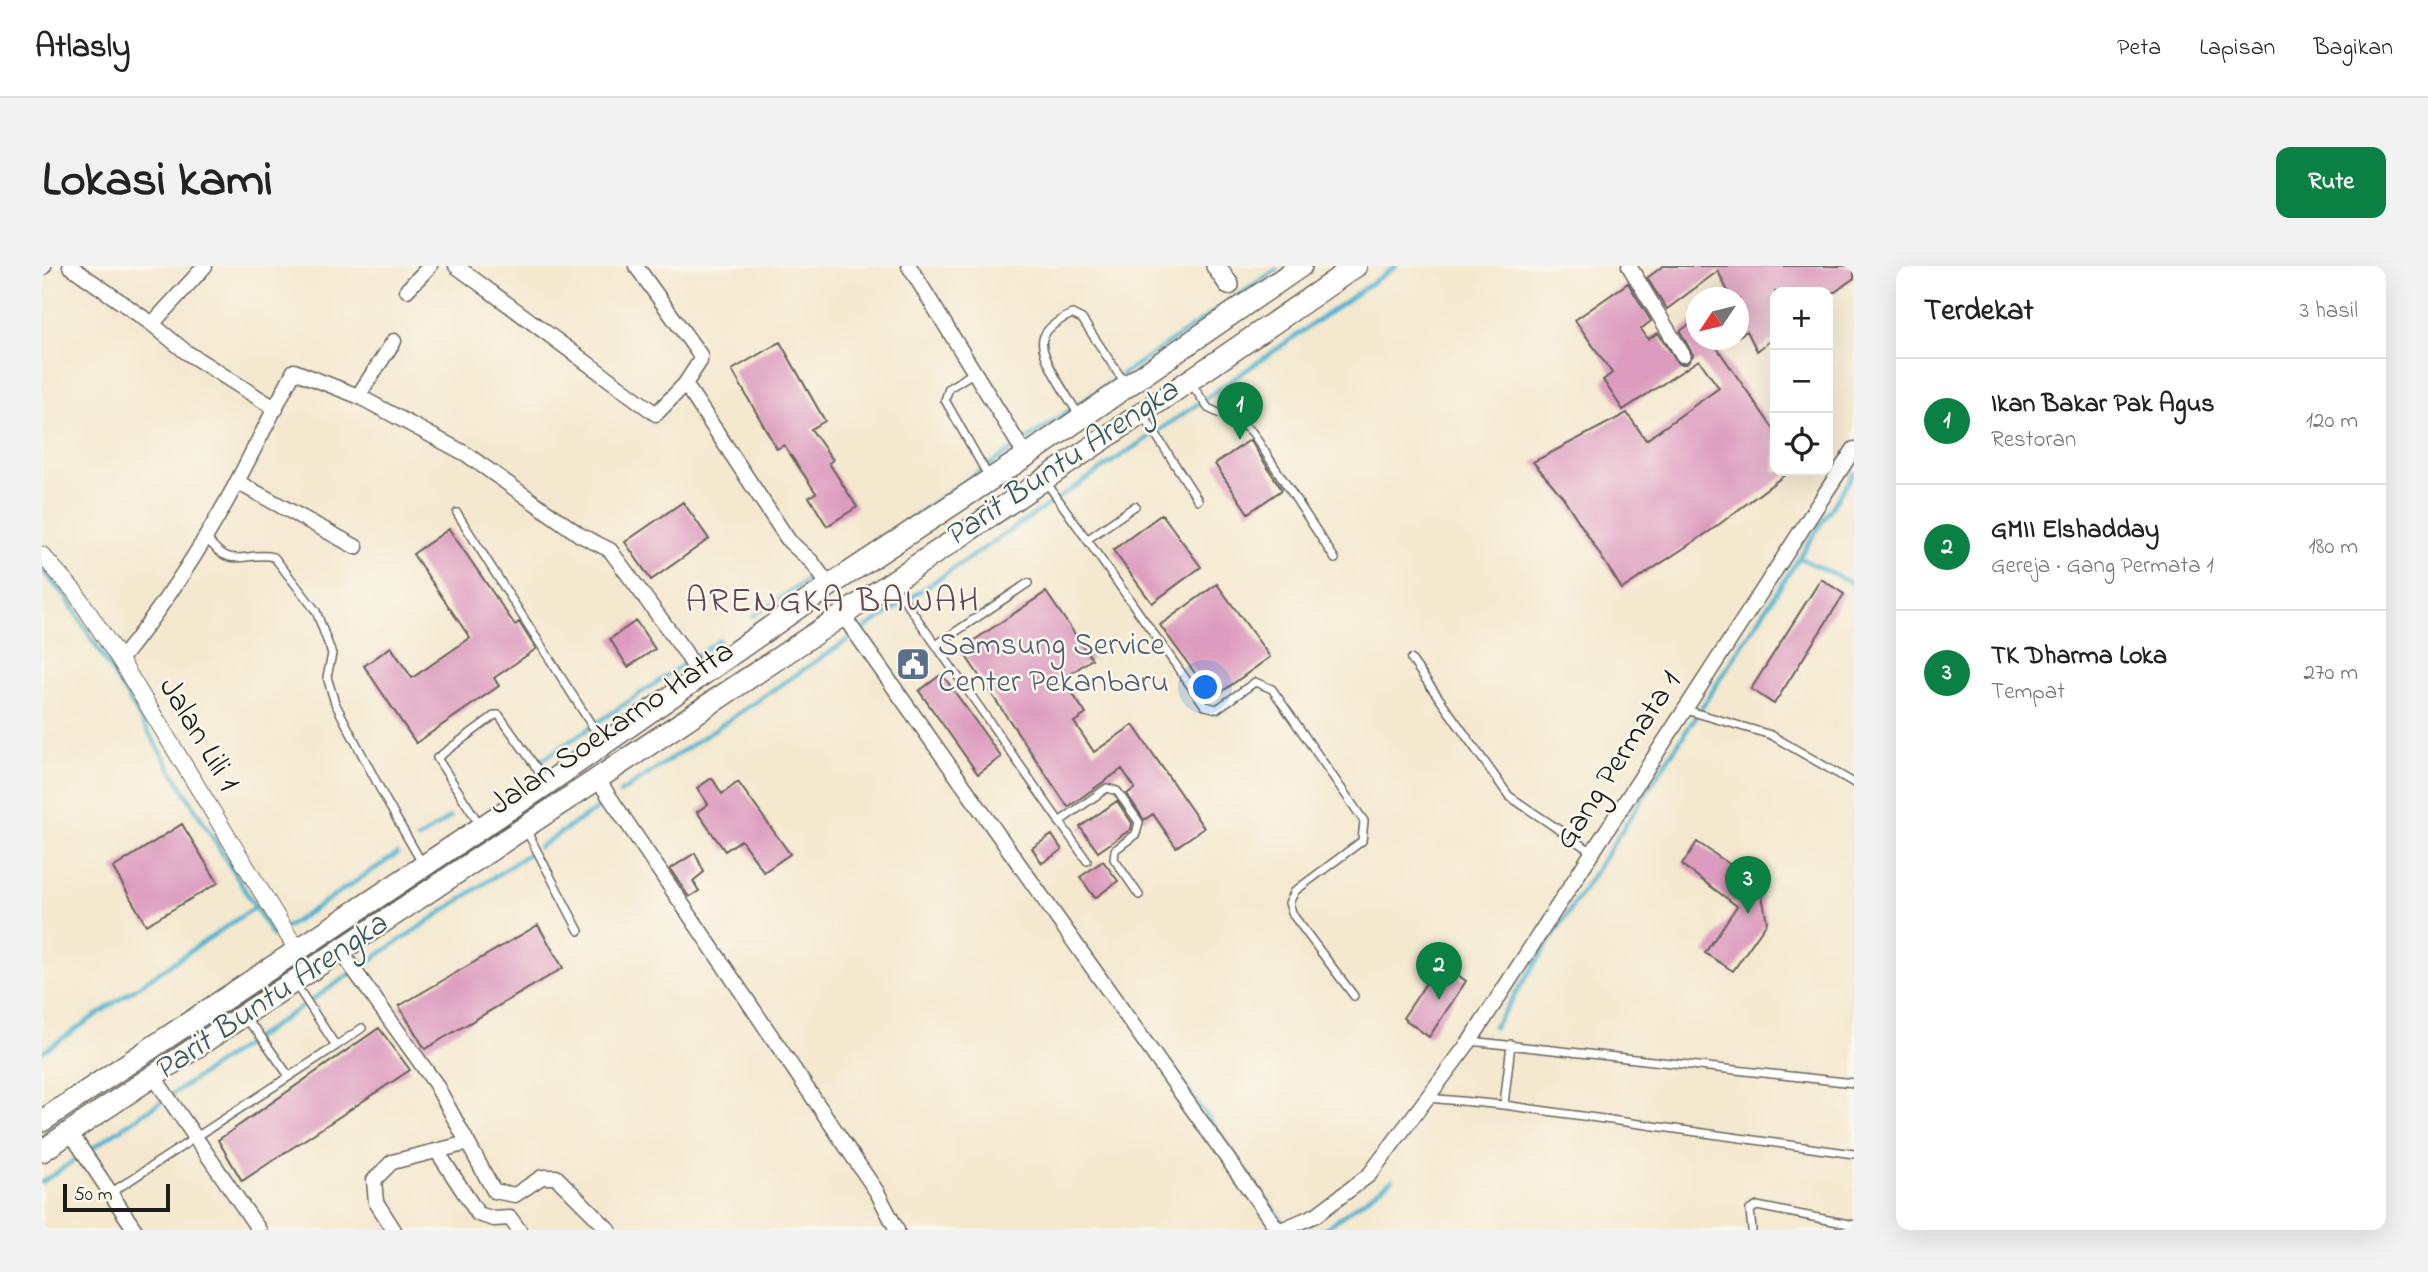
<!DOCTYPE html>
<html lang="id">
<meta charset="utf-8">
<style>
body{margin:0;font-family:"Indie Flower",sans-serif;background:#f2f2f2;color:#222}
.controls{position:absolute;right:21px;top:21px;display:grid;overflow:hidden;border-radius:14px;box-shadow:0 7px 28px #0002}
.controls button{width:63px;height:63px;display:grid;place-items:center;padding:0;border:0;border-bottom:2px solid #e0e0e0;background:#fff;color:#222;font:35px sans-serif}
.compass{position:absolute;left:1644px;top:21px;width:63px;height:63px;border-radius:50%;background:#fff;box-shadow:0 7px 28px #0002;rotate:235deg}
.scale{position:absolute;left:21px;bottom:18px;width:107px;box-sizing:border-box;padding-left:7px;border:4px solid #1c1c1c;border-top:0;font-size:19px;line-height:24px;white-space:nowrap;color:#1c1c1c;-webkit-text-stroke:5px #fbf7ec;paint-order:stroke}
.you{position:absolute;left:1164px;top:422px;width:24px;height:24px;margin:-18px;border:5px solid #fff;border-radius:50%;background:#1a73e8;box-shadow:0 0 0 10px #1a73e833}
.badge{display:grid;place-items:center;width:46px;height:46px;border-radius:50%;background:#0b8043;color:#fff;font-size:23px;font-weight:700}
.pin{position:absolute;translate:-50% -58px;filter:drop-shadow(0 2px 4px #0008)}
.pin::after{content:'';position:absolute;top:37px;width:24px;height:21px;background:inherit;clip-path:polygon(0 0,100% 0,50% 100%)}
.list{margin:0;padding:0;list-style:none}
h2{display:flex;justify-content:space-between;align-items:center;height:91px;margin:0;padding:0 28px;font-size:30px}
h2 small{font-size:23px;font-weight:400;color:#767676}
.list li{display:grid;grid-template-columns:46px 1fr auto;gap:21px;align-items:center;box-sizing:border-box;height:126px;padding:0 28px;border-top:2px solid #e0e0e0}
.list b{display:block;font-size:26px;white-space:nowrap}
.list p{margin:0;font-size:23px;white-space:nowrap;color:#767676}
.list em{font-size:23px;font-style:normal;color:#767676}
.icon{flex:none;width:38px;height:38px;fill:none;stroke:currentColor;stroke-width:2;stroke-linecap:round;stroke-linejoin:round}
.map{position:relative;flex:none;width:1812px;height:964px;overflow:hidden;border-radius:14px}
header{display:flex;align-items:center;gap:42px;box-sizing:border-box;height:98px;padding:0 35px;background:#fff;border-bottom:2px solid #e0e0e0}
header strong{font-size:33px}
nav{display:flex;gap:38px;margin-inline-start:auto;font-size:24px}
.intro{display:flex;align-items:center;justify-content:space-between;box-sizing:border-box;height:168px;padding:0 42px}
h1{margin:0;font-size:49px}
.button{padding:18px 32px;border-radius:14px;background:#0b8043;color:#fff;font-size:24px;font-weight:700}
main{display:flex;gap:42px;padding:0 42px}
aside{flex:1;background:#fff;border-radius:14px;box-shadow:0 7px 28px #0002}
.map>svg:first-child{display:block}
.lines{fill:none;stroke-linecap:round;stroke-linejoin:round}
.stream{stroke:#51b3cf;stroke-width:4.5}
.building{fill:#dd9cbf}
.service-casing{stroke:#68635b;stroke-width:10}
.minor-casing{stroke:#68635b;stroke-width:17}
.tertiary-casing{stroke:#68635b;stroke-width:18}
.secondary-casing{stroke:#68635b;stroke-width:22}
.primary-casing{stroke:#68635b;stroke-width:24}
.service{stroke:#fff;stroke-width:7}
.minor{stroke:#fff;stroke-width:14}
.tertiary{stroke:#fff;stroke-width:16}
.secondary{stroke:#fff;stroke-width:19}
.primary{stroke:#fff;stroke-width:21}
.labels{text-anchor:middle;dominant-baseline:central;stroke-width:5;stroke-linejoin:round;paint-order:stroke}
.service-label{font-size:32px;fill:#4e5e75;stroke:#fbf7ec;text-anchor:start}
.street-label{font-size:32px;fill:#1c1c1c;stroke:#fbf7ec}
.water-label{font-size:33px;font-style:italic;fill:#315864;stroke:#fbf7ec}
.quarter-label{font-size:35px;letter-spacing:2px;fill:#604955;stroke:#fbf7ec}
</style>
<header>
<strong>Atlasly</strong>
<nav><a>Peta</a><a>Lapisan</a><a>Bagikan</a></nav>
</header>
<div class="intro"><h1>Lokasi kami</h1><a class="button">Rute</a></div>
<main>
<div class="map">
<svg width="1812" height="964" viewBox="0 0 1812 964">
<rect width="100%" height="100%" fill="#fbf7ec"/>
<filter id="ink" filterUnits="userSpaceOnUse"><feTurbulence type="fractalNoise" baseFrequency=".0143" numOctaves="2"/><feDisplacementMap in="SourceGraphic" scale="14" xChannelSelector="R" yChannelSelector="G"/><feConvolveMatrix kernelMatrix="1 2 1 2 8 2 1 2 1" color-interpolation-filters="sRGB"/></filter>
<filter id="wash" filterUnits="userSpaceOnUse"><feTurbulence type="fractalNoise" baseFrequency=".00686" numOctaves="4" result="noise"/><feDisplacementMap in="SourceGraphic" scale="28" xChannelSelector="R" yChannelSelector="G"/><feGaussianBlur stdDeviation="1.57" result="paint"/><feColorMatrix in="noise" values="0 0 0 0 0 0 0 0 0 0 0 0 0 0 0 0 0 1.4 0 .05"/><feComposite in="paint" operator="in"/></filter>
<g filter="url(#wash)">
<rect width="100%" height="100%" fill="#f4e8cf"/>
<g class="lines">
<path class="stream" d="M1758,292L1812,318
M806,295L1234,4
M0,304L25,332L213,641
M711,350L774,308
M819,365L1150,142L1354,0
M496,497L677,374
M578,527L810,371
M376,573L408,551
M497,581L559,540
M1055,696L1243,960
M1452,761L1812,207
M0,786L213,641L231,670L355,588
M0,916L486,588
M1281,964L1350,914"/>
</g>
<g id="blocks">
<path class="building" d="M1621,0H1812V12L1793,26H1733V71L1715,85L1705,65L1697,70V32H1689L1676,5L1625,43L1605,12Z
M1586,17L1609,55L1599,63L1606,73L1616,67L1637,98H1645L1651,89L1638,65L1655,53V74H1690L1675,82L1733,165V205H1748L1671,263L1580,323L1521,231L1491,196L1585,147L1604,174L1677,122L1657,94L1581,144L1561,114L1570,107L1533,54Z
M738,76L783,155L769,163L791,194L787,197L815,241L785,260L767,231L774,227L742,179L735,183L690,104Z
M1208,174L1240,224L1206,247L1173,198Z
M641,236L667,273L609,314L583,276Z
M1120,248L1159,301L1110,337L1071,284Z
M407,263L473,359L477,356L494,383L452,412L457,420L374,477L322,400L349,381L370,412L428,372L371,288Z
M1779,313L1802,328L1732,438L1709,423Z
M1175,318L1228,391L1171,432L1118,359Z
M1004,326L1050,393L1021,413L1044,448L1032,456L1052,486L1091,459L1162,562L1134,581L1111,548L1102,554L1085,528L1093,522L1080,503L1026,541L919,383Z
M594,355L613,383L586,401L568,373Z
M900,408L959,491L936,508L877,425Z
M670,512L680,528L696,516L748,588L722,606L699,574L683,585L655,546L666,538L655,522Z
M1075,535L1090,557L1089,563L1056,586L1038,561Z
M140,558L176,617L104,659L71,602Z
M1010,569L1020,584L1000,597L990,582Z
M1655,576L1718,619L1725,656L1691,705L1663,687L1695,640L1640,599Z
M653,587L662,606L651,615L657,625L647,631L628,603Z
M1061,595L1076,615L1053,632L1038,611Z
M496,659L521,702L383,783L357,740Z
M1398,696L1424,715L1387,771L1361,752Z
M337,762L368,804L200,915L176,874Z"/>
</g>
</g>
<g filter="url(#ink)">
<use href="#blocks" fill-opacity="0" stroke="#68635b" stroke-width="2"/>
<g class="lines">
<g class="service-casing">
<path id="service" d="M931,107L907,122L903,134L948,213
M1148,116L1166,142L1199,158L1210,166L1293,293
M1037,149C1028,134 996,89 1001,73C1004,61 1019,53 1030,48L1040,53L1084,119
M1101,149L1156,234
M1004,216L1163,440L1175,443L1213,416L1230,423L1322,555L1320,575L1253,625L1247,637L1251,649L1312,730
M415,247L561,477
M165,272C189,307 204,284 232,291L274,345L290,388L285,411L293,437L345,536L380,597
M1046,273L1093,240
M851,318L1045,595
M894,379L986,317
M1369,393L1467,530L1550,586
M1644,444L1729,469L1812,517
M1017,556L1065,522L1075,525L1097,556L1094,568L1073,584L1072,593L1097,629
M438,559L395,492L453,449H457L503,514
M484,564L537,665
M202,753L215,765L247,810
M1428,775L1812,817
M294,780L320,762
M1386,832L1462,839L1812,888
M1462,839L1469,778
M70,926L294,780L254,719
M1710,964L1708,944L1715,940L1812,959"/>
</g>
<g class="minor-casing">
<path id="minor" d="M28,0L110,58L144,86L234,143
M414,0L614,148L643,118L658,95V89L594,0
M867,0L984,190
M1587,0L1641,89
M0,2L2,0
M365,24L388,0
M110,58L163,0
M643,118L747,275L770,296L787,320
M316,130L352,75
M314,281L195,216L252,105L316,130L424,188L538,269L568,284L643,386L658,411
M800,348L1236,964
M78,394C123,338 161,280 195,216
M554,511L835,926L855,964
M297,683L393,817L452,925L473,929L500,911H514L567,964
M112,811L217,964
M28,866L93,964
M395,885L436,948L452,953L468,952L477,964
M352,964L334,936L332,914L350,896L426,877
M1239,964L1274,949L1327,909L1428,775L1812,183"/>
</g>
<g class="tertiary-casing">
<path id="tertiary" d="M0,289L33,326L78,394L255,684"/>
</g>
<g class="secondary-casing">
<path id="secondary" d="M1174,0L1187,19"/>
</g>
<g class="primary-casing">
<path id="primary" d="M0,855L506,517L787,320L984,190L1259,0
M0,885C437,589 880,301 1314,0"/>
</g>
<use href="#service" class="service"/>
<use href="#minor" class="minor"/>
<use href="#tertiary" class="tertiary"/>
<use href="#secondary" class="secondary"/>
<use href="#primary" class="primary"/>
</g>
</g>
<defs>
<g id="civic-square" transform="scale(1.75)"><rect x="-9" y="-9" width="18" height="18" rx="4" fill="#5c6f8a" stroke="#fbf7ec"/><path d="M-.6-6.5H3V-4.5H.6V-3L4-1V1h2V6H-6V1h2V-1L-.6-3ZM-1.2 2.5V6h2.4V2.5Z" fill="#fff"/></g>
</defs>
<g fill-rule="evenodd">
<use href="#civic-square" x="871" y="398"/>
</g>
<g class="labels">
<g class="service-label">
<text x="896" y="380">Samsung Service<tspan x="896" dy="37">Center Pekanbaru</tspan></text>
</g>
<g class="street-label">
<text transform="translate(570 463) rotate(-34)">Jalan Soekarno Hatta</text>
<text transform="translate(156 469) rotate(59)">Jalan Lili 1</text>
<text transform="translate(1577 495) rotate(-57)">Gang Permata 1</text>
</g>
<g class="water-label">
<text transform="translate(1020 198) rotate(-34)">Parit Buntu Arengka</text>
<text transform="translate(229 732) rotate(-34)">Parit Buntu Arengka</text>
</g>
<g class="quarter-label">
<text x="791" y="336">ARENGKA BAWAH</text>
</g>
</g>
</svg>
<div class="controls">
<button>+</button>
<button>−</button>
<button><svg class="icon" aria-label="locate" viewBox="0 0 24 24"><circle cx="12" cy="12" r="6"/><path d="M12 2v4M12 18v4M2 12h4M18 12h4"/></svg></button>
</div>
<svg class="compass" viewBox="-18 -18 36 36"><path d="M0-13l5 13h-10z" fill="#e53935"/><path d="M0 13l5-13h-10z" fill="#767676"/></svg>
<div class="scale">50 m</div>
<div class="you"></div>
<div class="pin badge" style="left:1198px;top:174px">1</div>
<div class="pin badge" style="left:1397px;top:734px">2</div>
<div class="pin badge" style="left:1706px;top:648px">3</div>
</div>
<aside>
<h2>Terdekat<small>3 hasil</small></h2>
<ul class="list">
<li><span class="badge">1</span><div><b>Ikan Bakar Pak Agus</b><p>Restoran</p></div><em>120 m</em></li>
<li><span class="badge">2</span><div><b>GMII Elshadday</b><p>Gereja · Gang Permata 1</p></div><em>180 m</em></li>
<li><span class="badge">3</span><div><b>TK Dharma Loka</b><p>Tempat</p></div><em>270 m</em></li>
</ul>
</aside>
</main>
